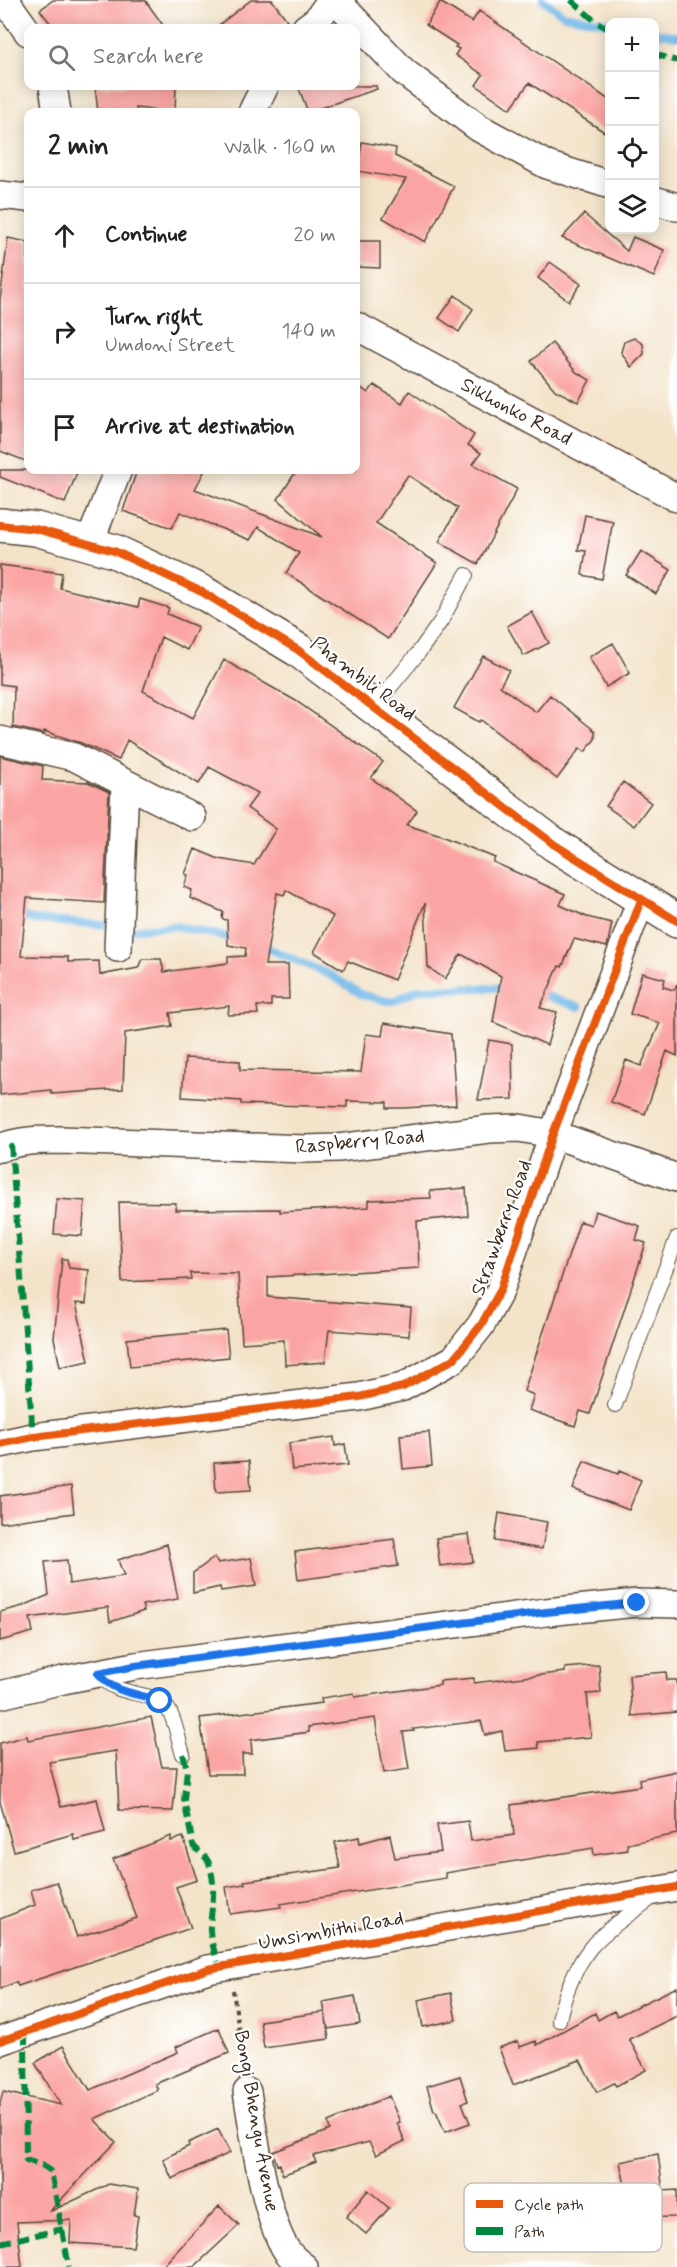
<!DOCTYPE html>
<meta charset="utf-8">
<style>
body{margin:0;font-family:Mynerve,sans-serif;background:#f2f2f2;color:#222}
.controls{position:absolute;right:18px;top:18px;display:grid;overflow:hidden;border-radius:12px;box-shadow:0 3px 15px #0003}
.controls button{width:54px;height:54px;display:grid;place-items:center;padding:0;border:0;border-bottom:2px solid #e0e0e0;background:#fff;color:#222;font:30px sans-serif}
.stop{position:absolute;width:18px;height:18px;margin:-14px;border:4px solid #1a73e8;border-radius:50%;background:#fff}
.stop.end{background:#1a73e8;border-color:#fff;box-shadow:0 2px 6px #0008}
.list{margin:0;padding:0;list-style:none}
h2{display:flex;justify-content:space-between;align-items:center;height:78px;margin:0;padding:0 24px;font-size:26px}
h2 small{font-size:20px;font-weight:400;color:#767676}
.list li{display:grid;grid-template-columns:39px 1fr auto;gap:18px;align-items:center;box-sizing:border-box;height:96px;padding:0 24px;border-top:2px solid #e0e0e0}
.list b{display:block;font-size:22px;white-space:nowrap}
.list p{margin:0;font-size:20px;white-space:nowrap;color:#767676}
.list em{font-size:20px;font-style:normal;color:#767676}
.icon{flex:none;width:33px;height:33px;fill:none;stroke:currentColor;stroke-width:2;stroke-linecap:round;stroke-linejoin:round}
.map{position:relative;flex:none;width:677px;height:2267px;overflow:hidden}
.search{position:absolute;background:#fff;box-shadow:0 3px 15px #0003;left:24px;top:24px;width:336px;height:66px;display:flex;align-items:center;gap:15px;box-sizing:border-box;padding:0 21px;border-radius:12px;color:#767676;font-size:22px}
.panel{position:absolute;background:#fff;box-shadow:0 3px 15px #0003;left:24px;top:108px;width:336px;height:366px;border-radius:12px}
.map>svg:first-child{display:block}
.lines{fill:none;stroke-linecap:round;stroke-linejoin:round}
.stream{stroke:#71b8e8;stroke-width:8}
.building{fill:#faa5a3}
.service-casing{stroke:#574638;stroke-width:16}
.minor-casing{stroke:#574638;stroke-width:30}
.tertiary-casing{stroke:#574638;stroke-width:36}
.path{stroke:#574638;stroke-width:4;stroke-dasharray:4.5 4.5;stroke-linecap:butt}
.service{stroke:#fff;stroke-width:14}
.minor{stroke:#fff;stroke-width:27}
.tertiary{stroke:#fff;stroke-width:33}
.quiet{stroke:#00873e;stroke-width:6;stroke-dasharray:12 6;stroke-linecap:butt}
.cycleway-casing{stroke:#fff;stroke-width:11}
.cycleway{stroke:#e8590c;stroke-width:8}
.route{stroke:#1a73e8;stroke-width:8}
.labels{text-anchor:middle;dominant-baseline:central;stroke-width:4.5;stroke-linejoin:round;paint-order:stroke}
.street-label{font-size:20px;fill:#3b2a1e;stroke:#fff}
.key{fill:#fff;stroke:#c4bfbc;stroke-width:1.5}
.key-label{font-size:16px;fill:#3b2a1e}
</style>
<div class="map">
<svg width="677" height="2267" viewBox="0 0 677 2267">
<rect width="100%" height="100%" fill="#fff"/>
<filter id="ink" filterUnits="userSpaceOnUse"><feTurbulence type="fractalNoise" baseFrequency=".0167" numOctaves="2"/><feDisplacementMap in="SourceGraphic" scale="12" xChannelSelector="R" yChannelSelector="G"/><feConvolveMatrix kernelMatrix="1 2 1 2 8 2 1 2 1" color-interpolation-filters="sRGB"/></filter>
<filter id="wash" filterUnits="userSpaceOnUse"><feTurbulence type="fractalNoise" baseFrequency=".008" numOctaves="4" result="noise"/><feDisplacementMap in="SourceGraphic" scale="24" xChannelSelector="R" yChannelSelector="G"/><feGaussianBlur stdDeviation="1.35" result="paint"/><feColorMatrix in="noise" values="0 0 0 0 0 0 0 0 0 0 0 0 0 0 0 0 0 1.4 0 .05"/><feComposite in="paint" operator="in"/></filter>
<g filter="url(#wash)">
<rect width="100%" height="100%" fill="#f3e3c9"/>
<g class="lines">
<path class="stream" d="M543,0L564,15L610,23
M654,32L677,36
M0,908L34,920L105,925
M124,930L175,926L236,939
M258,944L328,974L363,995L387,1001H393L420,989L495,988L508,986
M537,993L579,1007"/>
</g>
<g id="blocks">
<path class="building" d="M53,0H145L165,28H54L40,10Z
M251,0H272L287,20L276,28H215Z
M440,2L472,22L479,11L609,100V135L529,83L510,109L476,85L483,75L455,55L459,49L455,47L457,45L426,25Z
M95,86H176L175,112L136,108L137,112H98Z
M298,86H376L377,89L308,112Z
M362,142L396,148L395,156L454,186L425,242L383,218L406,179L357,171Z
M584,214L627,251L633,237L664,250L654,277L562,238Z
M8,238L28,242V462L0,451V300Z
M356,241H380V268L356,267Z
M550,262L581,284L569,301L538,278Z
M455,295L473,309L459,332L439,318Z
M634,338L643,344L644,354L631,367L621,352L624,342Z
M552,343L576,372L590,380L578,402L555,390L531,361Z
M356,384L368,393L374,385L402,403L409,391L474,435L468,445L481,453L473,464L517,489L478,564L439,542L458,508L408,475L376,523L437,563L388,639L286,573L299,553L258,527L250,540L180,512L172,528L123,511L137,470H205L195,489L322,537L278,499L297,470H356Z
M0,470H78L65,503L0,477Z
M585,515L613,521L602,579L582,575L586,551L578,550Z
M641,551L671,570L656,594L626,575Z
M0,565L62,573L60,588L138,607L140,599L169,608L167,614L198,627L187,650L161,637L143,691L193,718L224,660L296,701L383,762L371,778L417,811L407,825L441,836L495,858L493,862L565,894L560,905L587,917L612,923L607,947L574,939L562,967L559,966L540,1008L557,1012L547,1045L493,1022L501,976L461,954L445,979L428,967L425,903L394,980L348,961L343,970L314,952L333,916L286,890L284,895L277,893L265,965H288L289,999H271V1006H257L258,1014L228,1015L229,1006L170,1013L172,1026L125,1033L123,1089L52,1094L51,1090L0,1095V756L43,766L42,780L88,782L109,792L104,903L27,898L21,956L68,957V962L99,961L100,975L138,968L142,959H161L164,972L228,963V957L245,956L246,948L228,945L227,920L222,919L223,912L190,898L192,890L184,887L188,875L185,874L195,849L219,859L254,865L276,829L247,808L258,793L209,767L199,784L127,740L119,760L81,743L44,731V734L13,727L14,686L0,684Z
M532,612L549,643L524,656L507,626Z
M613,643L630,673L606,687L589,657Z
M483,656L509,670L500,686L536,712L550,695L595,731V739L585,752L580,748L557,779L481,720L479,722L454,708Z
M623,782L651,803L634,826L606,806Z
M642,973L665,979L663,987L674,990L677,984V1056L667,1051L645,1114L611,1102L626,1060L641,1066L660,1023L630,1014Z
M384,1023L451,1034L456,1105L403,1108H387V1102L347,1101V1107L241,1104V1101L182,1097L185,1058L240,1061V1070L361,1072L366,1034L382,1036Z
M489,1040L512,1044L513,1099L478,1100Z
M466,1188L468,1216L417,1221L419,1268L268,1277V1297L411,1308L409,1336L329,1330L325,1362L285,1365L284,1340L242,1343L238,1274L190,1273L191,1279L122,1282L119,1202L176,1203L175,1210L280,1209V1212L369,1207V1200L431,1198L430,1191Z
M57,1199L85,1201L82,1236L54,1234Z
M595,1211L640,1226L636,1240L646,1243L590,1414L580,1411L575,1426L529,1410L534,1395L524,1391L580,1221L591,1225Z
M62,1259H67L69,1268L89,1270L86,1304L76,1303L89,1361L60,1367L54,1338Z
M226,1330L229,1357L130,1367L127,1339Z
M429,1432L432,1466L403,1469L400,1435Z
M334,1437L335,1446L345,1444L348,1465L292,1470L289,1443Z
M249,1461L251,1490L216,1492L214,1463Z
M584,1461L618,1474L619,1471L641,1480L629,1510L573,1489Z
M71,1486L74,1513L0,1523V1496Z
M499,1513L547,1522L542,1549L495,1541Z
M469,1534L473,1562L440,1566L436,1538Z
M394,1539L398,1566L298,1580L295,1552Z
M167,1544L178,1599L142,1605L144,1611L110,1622L108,1607L30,1618L33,1632L0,1641V1612L23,1606L49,1595L45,1562L67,1560L69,1584L124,1576L118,1560Z
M214,1558L218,1563L251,1558L256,1586L221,1591L220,1587L193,1593V1573Z
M599,1665L601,1693L587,1694L591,1737L538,1742L539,1748L505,1751L502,1731L485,1735L481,1721L413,1729L414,1731L403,1732L409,1769L384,1773L375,1718L308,1727L309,1732L251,1740L252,1754H242L243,1774H208L200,1718L322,1703L321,1698L354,1693L355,1697L440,1685V1681L474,1678V1683L565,1672V1668Z
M666,1672L667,1680H677V1712L632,1716L629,1675Z
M151,1717L162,1767H177L173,1811L119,1810L116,1751L49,1762L61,1807L97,1799L105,1832L74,1840L73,1834L14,1851L0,1802V1743L27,1736L28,1740Z
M677,1771V1834L627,1844L628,1850L594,1855L593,1848L445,1873L446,1878L280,1904L281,1907L230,1914L226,1887L245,1884L244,1881L340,1868L335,1842L359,1837L360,1843L390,1835L395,1858L441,1852L437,1825L468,1821L471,1841L514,1835L511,1805L640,1786L639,1779Z
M171,1836V1841L183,1837L197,1880L176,1887L191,1928L18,1986L16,1982L0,1989V1919L35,1905L31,1890L57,1882L77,1937L137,1918L113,1859Z
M677,1987V2016L629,2039L646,2070L616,2086L614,2083L597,2092L580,2060L513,2085L499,2048L518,2041L520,2047L536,2041L537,2045L595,2013L598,2020L614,2011L617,2016Z
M451,1993L456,2020L423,2027L418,2000Z
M355,1996L360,2024L328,2029L323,2002Z
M325,2012L329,2039L264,2048L260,2021Z
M219,2028L229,2053L155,2084L158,2090L94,2119L116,2142L49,2212L109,2184L138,2189L134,2215L138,2216L133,2247L70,2243L71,2220L17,2222L22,2267H0V2103L3,2092L61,2105L35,2063L63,2046L90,2090L178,2052L176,2047Z
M460,2076L468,2101L462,2103L470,2123L445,2132L436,2111H434L427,2086Z
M389,2096L400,2122L397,2123L405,2141L376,2155L369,2142L313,2156L316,2162L282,2175L280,2164L277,2165L273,2152L330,2130L328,2122Z
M218,2129L230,2153L172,2179L163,2159L189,2146L188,2143Z
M658,2154L663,2191L677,2190V2217L560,2219V2223L526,2224V2197L593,2195V2191L626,2190L620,2162Z
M368,2190L389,2208L366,2234L346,2217Z
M219,2206L239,2225L194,2267H162Z"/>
</g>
</g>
<g filter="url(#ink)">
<use href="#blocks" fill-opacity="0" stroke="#574638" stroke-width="1.5"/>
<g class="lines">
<g class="service-casing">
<path id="service" d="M374,707L419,652L441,621L466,575
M615,1405L677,1238
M98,1673C117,1700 153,1688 168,1709C176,1721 178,1740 183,1754
M559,2020C564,1995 575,1967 591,1947C608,1927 634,1912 654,1896"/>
</g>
<g class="minor-casing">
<path id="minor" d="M5,0L28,32
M336,0L404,72L479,128L547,165L610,185
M306,28L317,20L331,0
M53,86L57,112
M252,112L265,86
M0,195L28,198
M654,200L677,207
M356,326L677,498
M89,544L118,470
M0,740L74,757L192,817
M118,948L125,785
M0,1148C19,1140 39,1140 60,1140L305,1149L338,1148L489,1129L519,1128L553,1134L677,1178
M0,1444L33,1437L359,1397L403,1387L454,1359L481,1325L500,1291L553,1134L641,900
M0,1695L63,1680L135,1666L546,1612L637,1603L677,1604
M0,2041L208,1969L677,1887
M247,2092C254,2133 265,2219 287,2251C292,2258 297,2262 304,2267"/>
</g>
<g class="tertiary-casing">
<path id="tertiary" d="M0,525L36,529L114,551L202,592L298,650L555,845L677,921"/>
</g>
<path class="path" d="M233,1990L244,2066"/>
<use href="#service" class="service"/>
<use href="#minor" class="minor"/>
<use href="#tertiary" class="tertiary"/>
<path class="quiet" d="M571,0L595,21L610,30
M654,54L677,61
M11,1144L33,1437
M183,1754L187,1769L184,1800L193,1845C197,1851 205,1855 208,1861C217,1883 212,1904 210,1926C209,1938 216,1955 219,1967
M25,2032L26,2160L42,2165L51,2171L69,2267
M0,2243L63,2229"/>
<g class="cycleway-casing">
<path id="cycleway" d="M0,525L36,529L114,551L202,592L298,650L555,845L677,921
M0,1444L33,1437L359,1397L403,1387L454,1359L481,1325L500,1291L553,1134L641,900
M0,2041L208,1969L677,1887"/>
</g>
<use href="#cycleway" class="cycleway"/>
</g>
</g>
<g class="lines" filter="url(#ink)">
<path class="route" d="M160,1701C138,1693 113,1694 98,1673L135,1666L546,1612L637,1603"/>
</g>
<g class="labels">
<g class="street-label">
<text transform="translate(516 412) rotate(28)">Sikhonko Road</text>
<text transform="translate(363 679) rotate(37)">Phambili Road</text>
<text transform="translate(360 1142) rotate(-5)">Raspberry Road</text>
<text transform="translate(502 1228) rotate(-70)">Strawberry Road</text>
<text transform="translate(331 1931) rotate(-10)">Umsimbithi Road</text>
<text transform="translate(256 2121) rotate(80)">Bongi Bhengu Avenue</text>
</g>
</g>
<rect x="464" y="2183" width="198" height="69" rx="9" class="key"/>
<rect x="476" y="2200" width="27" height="8" fill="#e8590c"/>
<rect x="476" y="2227" width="27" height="8" fill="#00873e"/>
<g class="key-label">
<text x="514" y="2210">Cycle path</text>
<text x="514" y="2237">Path</text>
</g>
</svg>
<div class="controls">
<button>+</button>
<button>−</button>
<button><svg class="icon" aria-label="locate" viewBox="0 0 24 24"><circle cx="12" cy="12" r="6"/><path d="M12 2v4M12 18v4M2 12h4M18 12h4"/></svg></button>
<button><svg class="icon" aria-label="layers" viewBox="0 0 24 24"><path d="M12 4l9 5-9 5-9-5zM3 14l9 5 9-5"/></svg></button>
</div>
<div class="stop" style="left:160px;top:1701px"></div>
<div class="stop end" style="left:637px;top:1603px"></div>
<div class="search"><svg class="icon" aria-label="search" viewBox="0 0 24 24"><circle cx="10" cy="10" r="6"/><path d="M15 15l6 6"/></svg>Search here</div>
<section class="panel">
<h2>2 min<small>Walk · 160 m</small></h2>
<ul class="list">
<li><svg class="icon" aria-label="ahead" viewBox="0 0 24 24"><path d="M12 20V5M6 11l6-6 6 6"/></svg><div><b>Continue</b></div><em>20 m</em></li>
<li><svg class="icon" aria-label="right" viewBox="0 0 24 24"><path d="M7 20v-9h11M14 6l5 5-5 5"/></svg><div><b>Turn right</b><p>Umdoni Street</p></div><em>140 m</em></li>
<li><svg class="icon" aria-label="arrive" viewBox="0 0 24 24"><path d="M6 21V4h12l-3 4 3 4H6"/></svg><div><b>Arrive at destination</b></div></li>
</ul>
</section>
</div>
